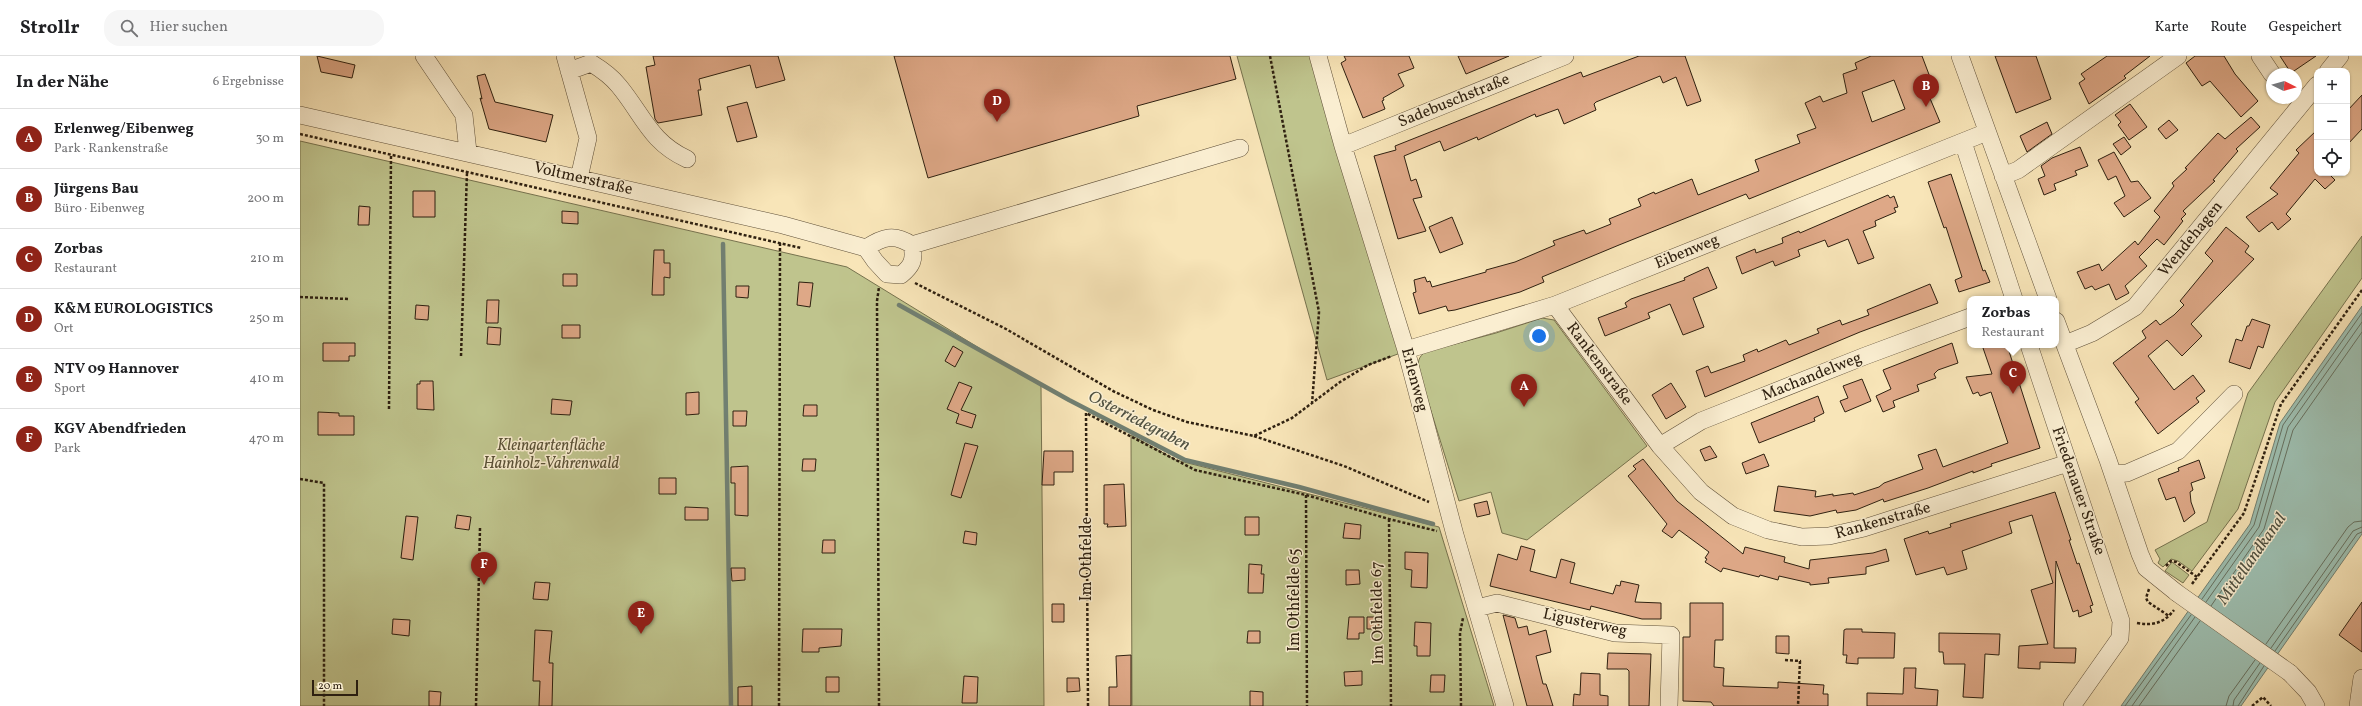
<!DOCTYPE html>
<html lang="de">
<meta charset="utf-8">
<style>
body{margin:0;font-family:Vollkorn,serif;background:#f6f6f6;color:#202124}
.controls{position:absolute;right:12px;top:12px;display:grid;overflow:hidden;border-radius:8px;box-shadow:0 1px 3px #0004}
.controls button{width:36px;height:36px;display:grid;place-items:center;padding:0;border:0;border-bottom:1px solid #e0e0e0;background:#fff;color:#202124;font:20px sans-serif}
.compass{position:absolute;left:1966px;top:12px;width:36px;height:36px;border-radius:50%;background:#fff;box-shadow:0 1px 3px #0004;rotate:95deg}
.scale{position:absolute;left:12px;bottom:10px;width:46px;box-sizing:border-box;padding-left:4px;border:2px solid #2e2010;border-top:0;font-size:11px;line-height:14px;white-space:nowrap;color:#2e2010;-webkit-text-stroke:3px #faeed1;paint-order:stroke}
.you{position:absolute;left:1239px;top:280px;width:14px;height:14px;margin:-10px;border:3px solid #fff;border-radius:50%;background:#1a73e8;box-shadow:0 0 0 6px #1a73e833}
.badge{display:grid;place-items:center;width:26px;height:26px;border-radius:50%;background:#8f2418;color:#fff;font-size:13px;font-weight:700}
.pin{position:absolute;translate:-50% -33px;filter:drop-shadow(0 1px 2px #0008)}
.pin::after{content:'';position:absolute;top:21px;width:14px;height:12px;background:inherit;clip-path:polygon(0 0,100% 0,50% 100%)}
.popup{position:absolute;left:1667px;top:240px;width:92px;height:52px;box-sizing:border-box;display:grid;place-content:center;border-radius:8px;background:#fff;filter:drop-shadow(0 1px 3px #0005);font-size:13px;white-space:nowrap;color:#757577}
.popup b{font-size:15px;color:#202124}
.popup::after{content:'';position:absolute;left:50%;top:100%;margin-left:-8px;border:8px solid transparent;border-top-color:#fff}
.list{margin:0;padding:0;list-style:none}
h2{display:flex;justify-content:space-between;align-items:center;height:52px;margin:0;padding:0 16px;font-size:17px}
h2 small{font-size:13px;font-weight:400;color:#757577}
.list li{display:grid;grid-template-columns:26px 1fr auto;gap:12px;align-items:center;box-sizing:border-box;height:60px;padding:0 16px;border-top:1px solid #e0e0e0}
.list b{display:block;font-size:15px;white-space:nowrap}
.list p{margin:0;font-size:13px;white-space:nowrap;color:#757577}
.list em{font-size:13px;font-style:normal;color:#757577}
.icon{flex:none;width:22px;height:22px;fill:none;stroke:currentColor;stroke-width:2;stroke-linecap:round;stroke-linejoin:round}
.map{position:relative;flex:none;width:2062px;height:650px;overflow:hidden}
header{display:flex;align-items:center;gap:24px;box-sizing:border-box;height:56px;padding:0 20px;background:#fff;border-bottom:1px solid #e0e0e0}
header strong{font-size:19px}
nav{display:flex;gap:22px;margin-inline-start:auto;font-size:14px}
.search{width:280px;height:36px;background:#f6f6f6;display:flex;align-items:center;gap:10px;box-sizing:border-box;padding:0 14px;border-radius:16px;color:#757577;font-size:15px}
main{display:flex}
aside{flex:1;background:#fff}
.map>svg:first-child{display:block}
.green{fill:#bfc48d;stroke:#76724e}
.water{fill:#9dbfb1;stroke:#717f71}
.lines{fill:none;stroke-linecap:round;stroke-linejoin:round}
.shore{stroke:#667060;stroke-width:1}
.stream{stroke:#717f71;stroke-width:4.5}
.building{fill:#dea887;stroke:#2e2010;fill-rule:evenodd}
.minor-casing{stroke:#60513a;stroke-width:18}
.path{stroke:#2e2010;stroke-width:2.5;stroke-dasharray:3 2;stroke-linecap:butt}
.minor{stroke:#faeed1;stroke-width:17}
.minor-bridge-casing{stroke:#60513a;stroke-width:18;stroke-linecap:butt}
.minor-bridge{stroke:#faeed1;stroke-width:17}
.labels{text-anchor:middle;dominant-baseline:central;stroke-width:3;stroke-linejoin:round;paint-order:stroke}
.street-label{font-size:16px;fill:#2e2010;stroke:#faeed1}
.park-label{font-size:16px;font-style:italic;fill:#5a5136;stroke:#faeed1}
.water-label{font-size:17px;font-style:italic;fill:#4f5040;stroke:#faeed1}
</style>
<header>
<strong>Strollr</strong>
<div class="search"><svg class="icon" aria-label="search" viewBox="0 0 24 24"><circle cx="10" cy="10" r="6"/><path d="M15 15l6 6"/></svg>Hier suchen</div>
<nav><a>Karte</a><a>Route</a><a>Gespeichert</a></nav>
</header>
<main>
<aside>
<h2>In der Nähe<small>6 Ergebnisse</small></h2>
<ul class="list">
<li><span class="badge">A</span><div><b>Erlenweg/Eibenweg</b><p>Park · Rankenstraße</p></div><em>30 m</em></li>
<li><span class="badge">B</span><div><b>Jürgens Bau</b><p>Büro · Eibenweg</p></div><em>200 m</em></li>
<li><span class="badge">C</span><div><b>Zorbas</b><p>Restaurant</p></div><em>210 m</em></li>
<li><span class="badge">D</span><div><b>K&amp;M EUROLOGISTICS</b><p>Ort</p></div><em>250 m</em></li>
<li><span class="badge">E</span><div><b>NTV 09 Hannover</b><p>Sport</p></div><em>410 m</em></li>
<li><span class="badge">F</span><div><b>KGV Abendfrieden</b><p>Park</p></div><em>470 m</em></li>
</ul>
</aside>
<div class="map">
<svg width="2062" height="650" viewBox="0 0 2062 650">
<rect width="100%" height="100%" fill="#f8e5b8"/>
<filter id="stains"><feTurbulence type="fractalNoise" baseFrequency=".005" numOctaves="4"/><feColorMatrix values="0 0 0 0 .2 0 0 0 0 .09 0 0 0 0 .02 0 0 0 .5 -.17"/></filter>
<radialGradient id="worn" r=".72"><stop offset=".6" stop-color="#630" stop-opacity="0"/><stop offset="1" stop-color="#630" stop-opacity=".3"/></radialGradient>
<path class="green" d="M937,0H1023L1106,295L1027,324Z
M0,85L547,211L741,330L744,650H0Z
M2062,180V222L1975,346L1938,453L1892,515L1878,505L1871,503L1863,511L1858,507L1860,503L1855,494L1907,466L1948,337Z
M1242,262L1254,264L1347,390L1227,484L1202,477L1191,436L1159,445L1118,313C1118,304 1119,301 1125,296L1196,277Z
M831,379L876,404L1139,471L1194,650H832Z
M1872,506L1889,519L1883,527L1865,515Z"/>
<path class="water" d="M2062,250V478L1941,650H1821L1950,468L1980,367Z"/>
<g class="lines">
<path class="shore" d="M1902,543L1954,469L1983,369L2062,257
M1906,546L1959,471L1988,371L2062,266
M1911,550L1964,473L1993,374L2062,276
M1966,588L2048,471L2054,466L2062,465
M1971,592L2053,475L2062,471
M1975,595L2057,478L2062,476
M1825,650L1891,559
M1832,650L1895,561
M1839,650L1900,565
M1926,650L1929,640L1955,604
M1933,650L1934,644L1960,607
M1938,650L1964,610"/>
<path class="stream" d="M423,188L431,650
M599,249L769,344L885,404L999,431L1133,468"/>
</g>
<path class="building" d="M17,0L55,9L52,22L21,16Z
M353,0H478L485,24L456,32L450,9L399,23L401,34H398L402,59L358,67L355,63L346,11L355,9Z
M594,0H930L936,23L837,50L839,60L628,122Z
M1044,0H1109L1114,12L1098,18L1104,30L1083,42L1084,44L1082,45L1085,53L1063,62L1041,7L1046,4Z
M1158,0H1209L1166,18Z
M1339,0H1385L1401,45L1387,50L1376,21L1363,27L1360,20L1296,46L1294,48L1296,54L1264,68L1258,53L1236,61L1235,58L1178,84L1177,81L1144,95L1140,85L1104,100L1111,125L1116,123L1122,141L1113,143L1126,175L1098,183L1074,100L1096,94L1095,90L1281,16L1283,21Z
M1571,0H1622L1636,37L1629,40L1640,66L1449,143L1446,138L1319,189L1242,221L1244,226L1220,236L1155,254L1148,255L1146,250L1119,258L1113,237L1116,236L1114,224L1125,221L1127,226L1130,225L1132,231L1186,216V214L1215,206L1255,189L1253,185L1284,174L1286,178L1311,168L1309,163L1341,150L1338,143L1354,136L1355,138L1392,123L1398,139L1459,115L1455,104L1500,87L1497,79L1516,72L1505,47L1520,40L1523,46L1547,37L1543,18L1557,13L1555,7ZM1594,24L1605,53L1572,66L1562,36Z
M1695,0H1736L1751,43L1716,57Z
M1807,0H1850L1824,20L1826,22L1789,48L1779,27L1785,23L1781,18Z
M1895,0H1924L1935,18L1958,45L1941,61L1910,25L1902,30L1886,7Z
M1980,0H2016L1991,17Z
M185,18L195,46L253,59L246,86L189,73L180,42L182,43L177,20Z
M2062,39V73L2047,89V55Z
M447,46L457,81L437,86L427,51Z
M1830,48L1847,71L1829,84L1818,69L1821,66L1815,59Z
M1951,61L1960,71L1936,93L1938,95L1913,124L1915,125L1883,155L1886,158L1881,163L1883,165L1864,189L1857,183L1839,201L1847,210L1825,230L1829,237L1816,244L1809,228L1795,234L1792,230L1785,233L1777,216L1799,208L1802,215L1835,185L1838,189L1860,161L1854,155L1874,130L1872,127L1887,113L1885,112L1918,77L1925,83Z
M1869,64L1878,74L1866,83L1858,73Z
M1747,66L1752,78L1727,96L1720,80Z
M2017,74V117H2028L2035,124L2025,133L2015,123L1986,158L1991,163L1978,174L1972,166L1959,176L1946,161L1978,138L1970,132L1999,97L1996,94Z
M1824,81L1831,91L1821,99L1813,88Z
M1780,91L1788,110L1775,115L1777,119L1754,128L1756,134L1744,139L1738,123L1745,120L1741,110L1752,102Z
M1814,96L1831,126L1838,125L1851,142L1824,161L1814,147L1825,140L1816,120L1808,124L1798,104Z
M1651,118L1683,215L1685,214L1690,226L1659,236L1655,224L1662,221L1646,171L1644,172L1628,126Z
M113,135H135V161H113Z
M1588,139L1590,142L1594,140L1598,151L1594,152L1596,156L1575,165L1576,170L1563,175L1574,202L1558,208L1548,183L1528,191L1525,184L1498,194L1500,200L1475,210L1473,205L1442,218L1436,201L1455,193L1456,197L1483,187L1482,182L1499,175L1500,177Z
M59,150L70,151L69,169H58Z
M262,155L278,156V168L262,167Z
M1152,161L1163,188L1140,197L1129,171Z
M1926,171L1949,190L1945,196L1954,203L1891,268L1902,280L1882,300L1867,284L1848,300L1874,334L1893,319L1905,335L1896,342L1899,346L1858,378L1835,346L1839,343L1813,307L1846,282L1842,275L1856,264L1860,269L1874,259L1884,249L1880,245L1913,205L1905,197Z
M354,194H364V207H370V222L364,221V239H352Z
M1408,211L1417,232L1393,242L1404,271L1383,279L1370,248L1348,257L1350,262L1305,280L1298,262L1327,251L1325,247L1331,243L1385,224L1384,222Z
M263,218H277V230H263Z
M499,226L513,227L510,251L497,249Z
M1630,228L1638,247L1560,276L1405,341L1396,315L1408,310L1411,317L1445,305L1443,299L1457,293L1458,296L1486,284L1489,289L1519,277L1517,273L1540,264L1542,269L1569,259L1567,254Z
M436,230H449L448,242L436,241Z
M187,244H199L198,267H186Z
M116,249L129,250L128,264L115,263Z
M1952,263L1970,269L1963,292L1958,290L1950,313L1929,306L1936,283L1942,285L1947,270H1949Z
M262,269H280V282H262Z
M188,271L201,272L200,289L187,288Z
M23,287H55V300H49V305H23Z
M1652,287L1658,307L1638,314L1634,318L1636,322L1617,329L1619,335L1593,345L1595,351L1583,356L1576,340L1591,333L1583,314Z
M1682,289H1707L1740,392L1691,408L1692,410L1673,417V415L1628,432L1584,446L1583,443L1556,454L1537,457L1536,454L1510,460L1474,455L1478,430L1516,435L1515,441L1533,438V440L1553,437L1554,439L1579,431L1584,427L1623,413L1618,399L1636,393L1643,411L1708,387L1691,336L1680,340L1678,336L1673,338L1666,321L1692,318Z
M653,290L663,296L655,311L645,305Z
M1562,323L1571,345L1545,356L1540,345L1548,342L1543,330Z
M120,325H133L134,354L117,353V328H120Z
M659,326L672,331L661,354L676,359L672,372L656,367L659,358L647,353Z
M1371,327L1386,351L1366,363L1352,339Z
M399,336V358L386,359V337Z
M1518,340L1524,357L1514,362L1515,365L1459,387L1451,367Z
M252,343L272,345L270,359L251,358Z
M504,349H517V360H503Z
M433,355H447L446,370H433Z
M18,356L39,357V360H54V379H18Z
M665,387L678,390L661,442L651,439Z
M1410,390L1417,401L1405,405L1400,394Z
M744,395H773V416H754V429H742Z
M1464,398L1469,410L1446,418L1442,407Z
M503,403H516L515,415H502Z
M1343,403L1377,445L1443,498L1445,491L1485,501L1484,506L1509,513L1510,504L1573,497L1586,493L1589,505L1566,511V518L1528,522L1529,527L1510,529V527L1479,520L1478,524L1460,519L1459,521L1423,512L1421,516L1405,506L1407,503L1405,502L1409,496L1379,474L1372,482L1362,475L1367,468L1328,420L1336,413L1333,410Z
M1899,404L1905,422L1891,427L1893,434L1890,436L1891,446L1895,457L1884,466L1875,441L1866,444L1858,423L1879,415L1878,412Z
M448,410V460L435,459V427H431V411Z
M359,422H376V438H359Z
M824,428L826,470L807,471L808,468H804V429Z
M1755,436L1771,484H1769L1777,508L1779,507L1793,549L1790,550L1792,556L1779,561L1778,554L1773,556L1756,505L1754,592H1776L1775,607L1740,606V613L1718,612L1719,590L1748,588L1731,534L1753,527L1732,459L1709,466L1712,477L1662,495L1667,513L1647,519L1644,511L1616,519L1604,483L1628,475L1629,478L1651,471L1650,468Z
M1187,445L1190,458L1177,461L1174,448Z
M385,451L408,452V464H385Z
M157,459L171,461L169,474L155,472Z
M106,460L118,461L113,504L101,502Z
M945,461H959V479H945Z
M1045,467L1061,469L1060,483L1043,482Z
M665,475L677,477L676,489L663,487Z
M523,484H535V497H522Z
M1221,490L1235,494L1230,515L1256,522L1261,503L1275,507L1270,527L1313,538L1316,529L1320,530L1321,525L1339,529L1335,546L1361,547V563H1342L1291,550L1290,554L1190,530L1198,498L1217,504Z
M1105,496L1128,497L1127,532L1111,531L1112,514L1105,513Z
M949,508L962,509L961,518H964L963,537H948Z
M431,512H445V524L432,525Z
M1046,514H1059L1060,528L1046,529Z
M235,526L250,527L248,544L233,543Z
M2062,546V596L2039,579Z
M1390,547H1423V584H1415L1414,611L1424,612L1423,630L1478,632V626L1524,629L1523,638H1528V650H1414L1411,646L1383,645V581H1390Z
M752,548H764V566H752Z
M1203,559L1215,562L1218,572L1227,570L1229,579L1246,574L1251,596L1236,600L1243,628H1246L1248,634L1253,650H1227Z
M1049,561H1064V577H1059V583H1047Z
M1067,561H1079V573H1067Z
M93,563L110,564L109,580L92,578Z
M1115,566L1131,567L1130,600H1117V590H1114Z
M503,573H542L541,590L519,592V596H502Z
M1546,573H1562V576L1595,577L1594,602H1558V608L1546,607L1547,599H1543L1544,574Z
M235,574L252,575L249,607H253L252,650H239L240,625H233Z
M948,575H960V587H947Z
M1639,577L1700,578L1699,599L1685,598L1683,642L1663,641L1665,608H1644L1643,596H1639Z
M1476,580H1489V598L1476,597Z
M1308,597L1351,598L1349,650H1329V615L1327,613H1307Z
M831,599V650H809V631H817L816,600Z
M1604,612H1616L1615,632L1638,634L1637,650H1567V637L1603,638Z
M1062,615V629L1045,630L1044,616Z
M1281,617L1300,618V639L1308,640V650H1273L1274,638L1280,639Z
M1131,619H1145L1144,636H1130Z
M664,620L678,621L677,647H662Z
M526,621H539V636H526Z
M767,622H779L780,635L767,636Z
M452,630V650H438V631Z
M129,635L141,636L140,650H129Z
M950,635L963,636V650H950Z"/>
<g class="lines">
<g class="minor-casing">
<path id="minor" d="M124,0L164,59L168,96
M265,0L288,82L279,122
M1018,0L1043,90L1106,294L1155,479L1205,650
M1660,0L1748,243
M1960,0L1972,18
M269,15L291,7C301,13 311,20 319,30C343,59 350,86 387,103
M2028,15L2040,0
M0,59L483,169L566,192L575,205L587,218L601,219C612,210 615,204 612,189C594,177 583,181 566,192
M1663,86L1714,243
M1043,90L1265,0
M1703,120L1718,114L1878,0
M612,189L940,92
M1255,249L1360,390L1401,436L1433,460L1468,474L1502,481L1529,480L1564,472L1768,407
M1756,265L1808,404L1840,498L1846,512L1877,537
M1765,288L1792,277L1835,251L2017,29
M1729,289L1821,565L1820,582L1772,650
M1106,294L1255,249L1687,76
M1360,390L1401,365L1565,300L1670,261
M1813,418L1827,417L1878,395L1934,338
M1177,552L1197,547L1315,577L1371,579L1369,650
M1990,617L2008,636L2016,650
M2058,650L2062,622"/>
</g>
<path class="path" d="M970,0L1019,256L1012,348
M0,78L501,192
M615,227L706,273L813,335L853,354L887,366L954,380L992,362L1040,326L1068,309L1092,300
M0,241L48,243
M161,300L167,116
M89,353L91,98
M954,380L1044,410L1129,446
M0,423L24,427V650
M1006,439L1007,650
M1089,463L1091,650
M1866,510L1871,505L1876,506L1897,521
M1892,528L1944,457L1981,348L2062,234
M1849,533L1846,542L1848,546L1869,560
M1837,567C1853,570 1864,567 1874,554
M1485,604L1500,605L1498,650
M176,650L180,472
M479,650L480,187
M579,650L577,245L579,231
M788,650L786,357L895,414L1006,439L1089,463L1137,475
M1161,650L1160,577L1163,562
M1952,650L1963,641L1971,650"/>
<use href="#minor" class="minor"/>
<g class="minor-bridge-casing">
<path id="minor-bridge" d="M1877,537L1990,617"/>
</g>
<use href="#minor-bridge" class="minor-bridge"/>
</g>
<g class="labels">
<g class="street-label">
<text transform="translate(1154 45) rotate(-22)">Sadebuschstraße</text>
<text transform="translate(283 123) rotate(13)">Voltmerstraße</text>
<text transform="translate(1891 183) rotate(-51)">Wendehagen</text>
<text transform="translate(1387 196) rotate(-22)">Eibenweg</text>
<text transform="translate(1299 308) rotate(53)">Rankenstraße</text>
<text transform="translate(1512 321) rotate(-22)">Machandelweg</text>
<text transform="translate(1114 324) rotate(75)">Erlenweg</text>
<text transform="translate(1778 435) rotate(71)">Friedenauer Straße</text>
<text transform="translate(1583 465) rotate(-16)">Rankenstraße</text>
<text transform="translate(787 503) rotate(-90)">Im Othfelde</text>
<text transform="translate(995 544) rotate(-90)">Im Othfelde 65</text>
<text transform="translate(1078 557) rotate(-91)">Im Othfelde 67</text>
<text transform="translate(1285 567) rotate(12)">Ligusterweg</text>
</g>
<g class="park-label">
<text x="251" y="390">Kleingartenfläche<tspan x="251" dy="18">Hainholz-Vahrenwald</tspan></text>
</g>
<g class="water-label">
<text transform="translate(839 365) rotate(27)">Osterriedegraben</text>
<text transform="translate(1952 503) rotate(-55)">Mittellandkanal</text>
</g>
</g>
<rect width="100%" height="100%" filter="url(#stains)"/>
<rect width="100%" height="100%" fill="url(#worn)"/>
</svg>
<div class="controls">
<button>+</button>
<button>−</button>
<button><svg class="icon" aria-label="locate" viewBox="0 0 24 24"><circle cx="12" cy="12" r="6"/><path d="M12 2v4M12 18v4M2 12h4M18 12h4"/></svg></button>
</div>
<svg class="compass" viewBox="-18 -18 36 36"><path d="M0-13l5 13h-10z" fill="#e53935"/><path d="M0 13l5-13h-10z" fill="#757577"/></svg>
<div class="scale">20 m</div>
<div class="you"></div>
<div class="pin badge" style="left:1224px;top:351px">A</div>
<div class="pin badge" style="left:1626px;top:51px">B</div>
<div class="pin badge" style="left:1713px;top:338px">C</div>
<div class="popup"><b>Zorbas</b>Restaurant</div>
<div class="pin badge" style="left:697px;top:66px">D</div>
<div class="pin badge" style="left:341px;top:578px">E</div>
<div class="pin badge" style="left:184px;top:529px">F</div>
</div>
</main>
